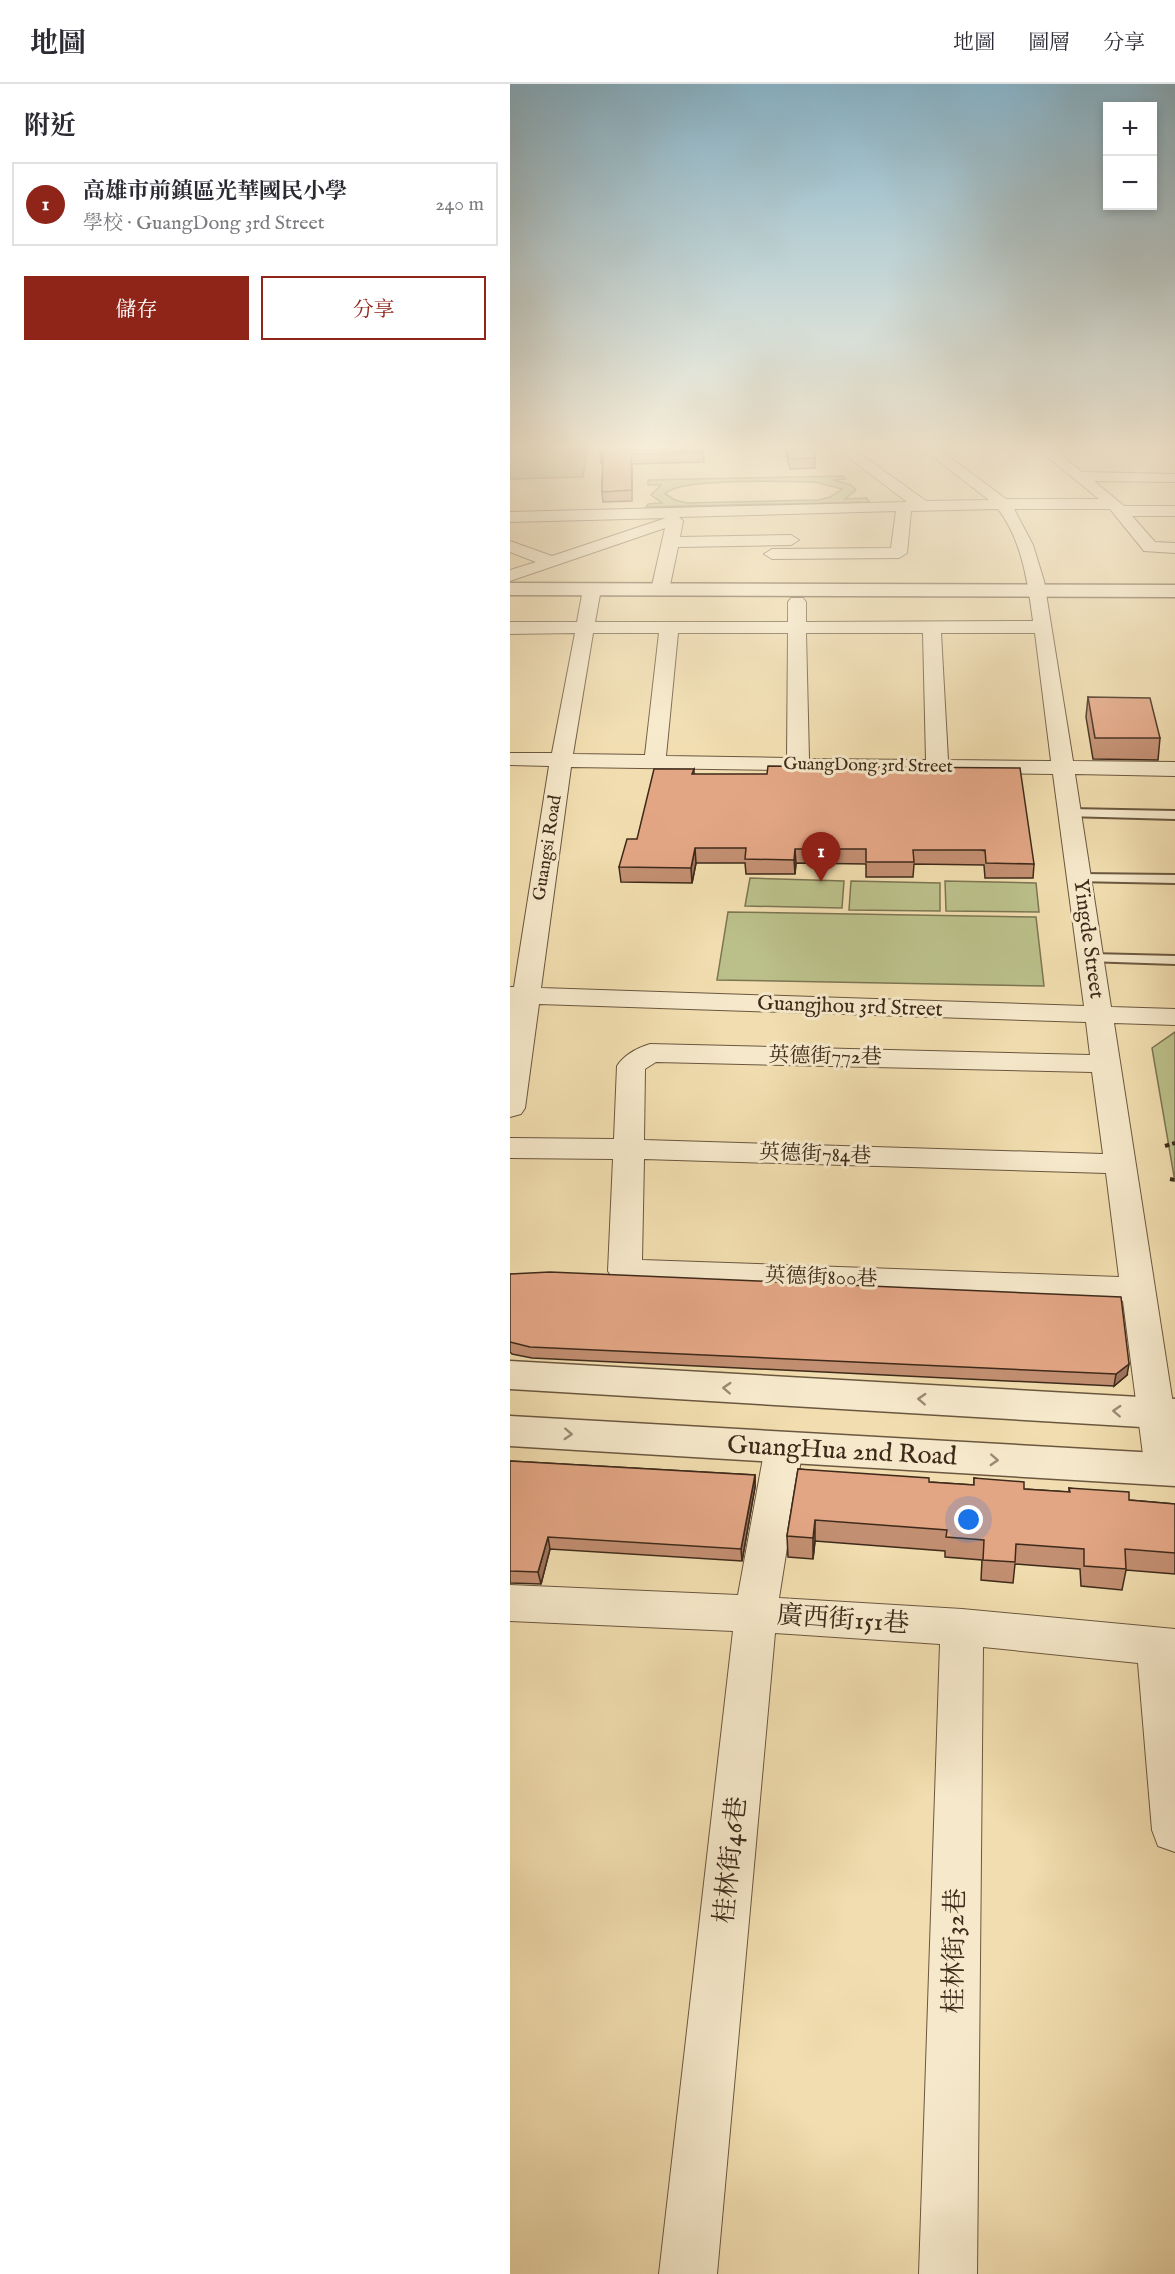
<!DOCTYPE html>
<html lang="zh-TW">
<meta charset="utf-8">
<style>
body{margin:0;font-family:"IM FELL English","Noto Serif TC",serif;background:#f7f7f7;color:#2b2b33}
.controls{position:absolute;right:18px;top:18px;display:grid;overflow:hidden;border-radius:0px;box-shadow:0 3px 9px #0003}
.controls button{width:54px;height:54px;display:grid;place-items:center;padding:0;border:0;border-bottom:2px solid #e1e1e2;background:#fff;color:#2b2b33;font:30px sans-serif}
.you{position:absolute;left:459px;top:1436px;width:21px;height:21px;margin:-15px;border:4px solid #fff;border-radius:50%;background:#1a73e8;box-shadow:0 0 0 9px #1a73e833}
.badge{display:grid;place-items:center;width:39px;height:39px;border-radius:50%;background:#8f2418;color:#fff;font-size:20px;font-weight:700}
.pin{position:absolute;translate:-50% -50px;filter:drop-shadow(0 2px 3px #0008)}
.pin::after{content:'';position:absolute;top:32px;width:21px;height:18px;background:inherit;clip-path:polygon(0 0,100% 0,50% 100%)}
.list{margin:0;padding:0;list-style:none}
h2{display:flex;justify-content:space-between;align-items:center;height:78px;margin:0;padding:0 24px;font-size:26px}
h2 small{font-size:20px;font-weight:400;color:#7c7c81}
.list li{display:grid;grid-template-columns:39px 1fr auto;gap:18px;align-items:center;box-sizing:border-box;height:84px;margin:0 12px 12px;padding:0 12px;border:2px solid #e1e1e2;border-radius:0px}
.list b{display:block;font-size:22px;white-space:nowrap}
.list p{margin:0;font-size:20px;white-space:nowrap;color:#7c7c81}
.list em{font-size:20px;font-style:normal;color:#7c7c81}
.actions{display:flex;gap:12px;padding:18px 24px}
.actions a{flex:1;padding:14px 0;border:2px solid #8f2418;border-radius:0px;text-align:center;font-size:21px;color:#8f2418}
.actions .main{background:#8f2418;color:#fff}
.map{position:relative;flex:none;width:665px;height:2190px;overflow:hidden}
header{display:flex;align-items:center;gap:36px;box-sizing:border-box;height:84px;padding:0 30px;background:#fff;border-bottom:2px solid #e1e1e2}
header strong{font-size:28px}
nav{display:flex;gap:33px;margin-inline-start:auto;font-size:21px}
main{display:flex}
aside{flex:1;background:#fff}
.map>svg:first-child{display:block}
.green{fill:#bbc08a;stroke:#7c7552;stroke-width:1.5;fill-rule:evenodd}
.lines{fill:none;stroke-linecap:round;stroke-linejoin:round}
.service-casing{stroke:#6b573f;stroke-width:4}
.minor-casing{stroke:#6b573f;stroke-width:2}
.tertiary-casing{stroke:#6b573f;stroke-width:3}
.path{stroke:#3e2a1a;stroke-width:4;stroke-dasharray:4.5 3;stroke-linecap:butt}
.service{fill:#f6e9cb;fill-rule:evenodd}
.minor{fill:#f6e9cb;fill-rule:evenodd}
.tertiary{fill:#f6e9cb;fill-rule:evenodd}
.wall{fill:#c38f72;stroke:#3e2a1a;stroke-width:1.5}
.shaded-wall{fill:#9f745d;stroke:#3e2a1a;stroke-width:1.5}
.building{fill:#e3a685;stroke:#3e2a1a;stroke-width:1.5}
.oneway{stroke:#9a8a72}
.labels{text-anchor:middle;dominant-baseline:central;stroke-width:6;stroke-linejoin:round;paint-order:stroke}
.far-street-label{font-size:18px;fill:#3e2a1a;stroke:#f6e9cb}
.street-label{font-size:21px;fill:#3e2a1a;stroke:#f6e9cb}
.near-street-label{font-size:26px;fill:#3e2a1a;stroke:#f6e9cb}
</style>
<header>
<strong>地圖</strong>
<nav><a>地圖</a><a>圖層</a><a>分享</a></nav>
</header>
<main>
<aside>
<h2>附近<small></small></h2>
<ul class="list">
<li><span class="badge">1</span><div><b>高雄市前鎮區光華國民小學</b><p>學校 · GuangDong 3rd Street</p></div><em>240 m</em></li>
</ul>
<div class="actions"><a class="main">儲存</a><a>分享</a></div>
</aside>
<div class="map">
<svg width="665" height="2190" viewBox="0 0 665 2190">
<rect width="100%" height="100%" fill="#f1ddaf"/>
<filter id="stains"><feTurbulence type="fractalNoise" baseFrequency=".00333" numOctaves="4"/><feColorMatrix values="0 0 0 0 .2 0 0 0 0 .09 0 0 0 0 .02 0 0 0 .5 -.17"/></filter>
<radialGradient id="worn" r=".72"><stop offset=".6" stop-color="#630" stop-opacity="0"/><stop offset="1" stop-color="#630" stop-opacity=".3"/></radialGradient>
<path class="green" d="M0,366H77L73,393L0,395Z
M333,392L336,395L324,396L341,401L346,406L335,415L357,414L359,418L136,423L138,420L152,419L141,411L151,401H138V396ZM305,398L332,405L320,413L309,416L177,419L165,416L155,410C167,393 280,398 305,398Z
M240,794L334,797L332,824L235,822Z
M341,797L430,799V827L339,826Z
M435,797L526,799L529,828L436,827Z
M218,828L526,833L534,902L207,896Z
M665,948V1098L642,964Z"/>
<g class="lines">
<g class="service-casing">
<path id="service" d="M560,725L665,727V735L556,732L554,729Z
M569,790L665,791V799L564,797L563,794Z
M581,870L665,872V880L576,877L574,874L576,871Z"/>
</g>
<g class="minor-casing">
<path id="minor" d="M329,366H345L416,417L479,416L414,366H430L496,415H589L529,366H545L572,388L665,390V398L584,397L614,422H665V432H622L645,458L665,459V469L634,467L600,425H504L523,461L534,497L563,677L665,678V692L565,690L601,923L665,925V941L604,939L665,1333V1397L654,1401L640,1397L635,1386L613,1217L115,1199L103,1195L98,1187L103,1075L0,1074V1054L104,1055L107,982C114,971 127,964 140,960L580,971L576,938L29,920L15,1024L11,1030L0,1033V903H4L39,682L0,681V669H42L65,549L0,550V538H67L73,505L76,501H88L91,505L85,538H278V518L281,514H293L296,518V538L523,537C518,499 512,456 488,425L401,427L397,469L389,474L262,475L254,470L262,465L381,464L386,427L169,433L173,437L170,453L281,451L289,456L281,461L168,463L159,506L156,510H144L141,506L155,444L0,497V486L26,478L0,468V457L42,472L156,434L0,438V428L397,418ZM83,549H149L135,671L63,670ZM168,549H278L277,674L156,672ZM296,549H413L416,676L299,675ZM431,549H525L541,677L438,676ZM61,683L543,690L574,922L31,904ZM146,978L582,988L593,1070L134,1056L135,985ZM134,1075L596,1089L609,1193L132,1176Z
M274,1348L287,1353L293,1363L269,1514L452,1525L665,1545V1768L648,1762L642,1746L628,1579L473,1563L467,2190H409L430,1560L265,1549L207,2190H149L223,1547L0,1537V1501L228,1511L255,1363L261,1353Z"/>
</g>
<g class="tertiary-casing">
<path id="tertiary" d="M0,499L665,501V513L0,511Z
M0,1277L665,1315V1345L0,1305Z
M0,1332L665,1370V1402L0,1362Z"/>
</g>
<path class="path" d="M655,1062L665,1059
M660,1095L665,1096"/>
<use href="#service" class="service"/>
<use href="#minor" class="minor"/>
<use href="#tertiary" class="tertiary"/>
</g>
<path class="wall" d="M193,366L194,378L122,380V417L93,418L92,408L93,379H91L90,369Z
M275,366H303L305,374V384L280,385Z
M578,613L650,654L648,676L583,675L576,633Z
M184,685V690L524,780L523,794H475L474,781L404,780L403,793H356V780L286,779L285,790H236L235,779H186L182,799L111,798L109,783L127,755Z
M0,1190L617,1291L604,1302L22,1274L2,1270L0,1268Z
M0,1377L245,1391V1403L232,1477L40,1465L31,1500L0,1499Z
M288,1385L419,1398L464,1401V1394L514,1405L559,1408V1404L619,1416L665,1420V1490L616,1486L612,1506L571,1502L570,1485L505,1480L503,1499L471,1496L472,1476L435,1473V1467L305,1457L303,1475L278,1473L277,1452Z"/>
<path class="shaded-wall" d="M185,764L186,779L182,799L181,784Z
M285,765L286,779L285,790L284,776Z
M619,1280L617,1291L604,1302L606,1290Z
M245,1391V1403L232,1477L231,1465Z
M305,1436V1457L303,1475V1454Z
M38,1453L40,1465L31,1500L28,1488Z"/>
<path class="building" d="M91,366H193V368L121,370L122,406L92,408L93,369H90Z
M277,366H303L305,374L279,375Z
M578,613L640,614L650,654H585Z
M258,682L510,684L524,780L476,779L475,766H403L404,778H356V765H285L284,776L235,775L236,764H185L181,784L109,783L117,755H127L144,685H184L182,690H257Z
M40,1188L611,1213L619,1280L606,1290L20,1263L0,1258V1190Z
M0,1377L245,1391L231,1465L38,1453L28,1488L0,1487Z
M288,1385L419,1394V1398L464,1401V1394L514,1398V1405L560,1408L559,1404L619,1408V1416L665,1420V1469L615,1465L616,1485L574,1482V1465L506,1460L505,1478L473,1476L474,1456L436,1453L437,1446L305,1436L303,1454L277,1452Z"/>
<defs><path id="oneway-chevron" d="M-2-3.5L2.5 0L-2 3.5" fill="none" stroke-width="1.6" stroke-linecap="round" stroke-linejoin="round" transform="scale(1.5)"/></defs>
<g class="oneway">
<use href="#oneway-chevron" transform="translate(217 1304) rotate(-177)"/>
<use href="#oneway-chevron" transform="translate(412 1315) rotate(-177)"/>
<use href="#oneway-chevron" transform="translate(607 1327) rotate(-177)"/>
<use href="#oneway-chevron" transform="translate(58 1350) rotate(3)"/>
<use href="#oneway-chevron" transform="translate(484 1376) rotate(3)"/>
</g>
<linearGradient id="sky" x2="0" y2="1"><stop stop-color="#89b7ce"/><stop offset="0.54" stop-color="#f9f0db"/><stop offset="1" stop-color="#f9f0db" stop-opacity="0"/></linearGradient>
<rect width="665" height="672" fill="url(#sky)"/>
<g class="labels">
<g class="far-street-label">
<text transform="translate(358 682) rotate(1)">GuangDong 3rd Street</text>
<text transform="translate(38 764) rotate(-81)">Guangsi Road</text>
</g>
<g class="street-label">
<text transform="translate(578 855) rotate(82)">Yingde Street</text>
<text transform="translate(340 923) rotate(2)">Guangjhou 3rd Street</text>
<text transform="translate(315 973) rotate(1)">英德街772巷</text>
<text transform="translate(305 1071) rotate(2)">英德街784巷</text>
<text transform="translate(311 1194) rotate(2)">英德街800巷</text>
</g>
<g class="near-street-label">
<text transform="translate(332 1367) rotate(3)">GuangHua 2nd Road</text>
<text transform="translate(333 1536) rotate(4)">廣西街151巷</text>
<text transform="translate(221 1776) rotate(-84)">桂林街46巷</text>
<text transform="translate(445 1867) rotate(-89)">桂林街32巷</text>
</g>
</g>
<rect width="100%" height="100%" filter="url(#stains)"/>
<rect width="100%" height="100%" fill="url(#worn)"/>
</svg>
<div class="controls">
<button>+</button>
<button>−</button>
</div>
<div class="you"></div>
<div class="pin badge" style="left:311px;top:798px">1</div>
</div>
</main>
